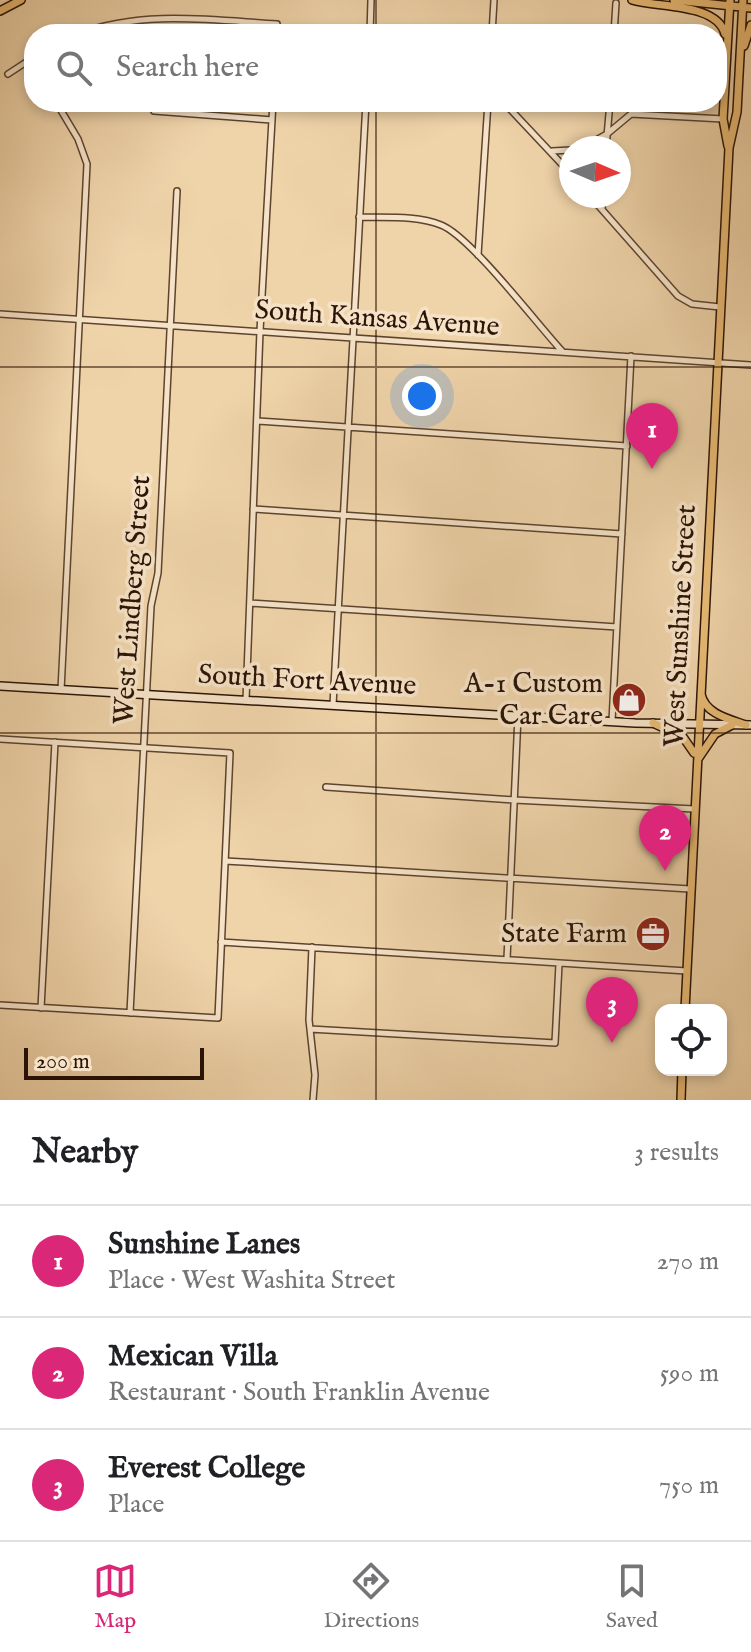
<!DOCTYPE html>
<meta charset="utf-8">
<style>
body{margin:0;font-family:"IM FELL English",serif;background:#f6f6f6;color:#202124}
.controls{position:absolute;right:24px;bottom:24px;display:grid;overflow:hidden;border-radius:16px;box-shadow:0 4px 12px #0003}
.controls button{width:72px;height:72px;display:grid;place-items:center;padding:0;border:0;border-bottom:2px solid #e0e0e0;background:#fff;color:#202124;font:40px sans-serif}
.compass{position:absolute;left:559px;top:136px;width:72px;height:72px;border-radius:50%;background:#fff;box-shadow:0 4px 12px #0003;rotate:92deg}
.scale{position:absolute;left:24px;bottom:20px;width:180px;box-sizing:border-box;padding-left:8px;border:4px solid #2b1406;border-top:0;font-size:22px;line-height:28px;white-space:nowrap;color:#2b1406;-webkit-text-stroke:6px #f5e2c7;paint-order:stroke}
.you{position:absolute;left:422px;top:396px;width:28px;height:28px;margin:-20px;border:6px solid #fff;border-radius:50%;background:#1a73e8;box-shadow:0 0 0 12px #1a73e833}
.badge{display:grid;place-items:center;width:52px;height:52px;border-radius:50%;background:#db2777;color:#fff;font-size:26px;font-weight:700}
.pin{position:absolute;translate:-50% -66px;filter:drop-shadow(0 2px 4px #0008)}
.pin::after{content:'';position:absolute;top:42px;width:28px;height:24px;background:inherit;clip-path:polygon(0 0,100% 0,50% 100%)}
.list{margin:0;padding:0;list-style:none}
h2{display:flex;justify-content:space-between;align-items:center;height:104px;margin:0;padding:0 32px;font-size:34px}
h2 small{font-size:26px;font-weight:400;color:#757577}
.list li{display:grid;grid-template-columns:52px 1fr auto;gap:24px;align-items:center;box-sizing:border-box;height:112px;padding:0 32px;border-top:2px solid #e0e0e0}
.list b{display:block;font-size:30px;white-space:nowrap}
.list p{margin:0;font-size:26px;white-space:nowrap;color:#757577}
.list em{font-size:26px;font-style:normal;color:#757577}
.icon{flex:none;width:44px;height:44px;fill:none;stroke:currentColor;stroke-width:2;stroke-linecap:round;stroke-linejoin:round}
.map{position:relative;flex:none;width:751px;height:1100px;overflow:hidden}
.search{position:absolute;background:#fff;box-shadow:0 4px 12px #0003;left:24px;right:24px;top:24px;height:88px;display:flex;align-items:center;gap:20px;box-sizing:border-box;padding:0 28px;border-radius:32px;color:#757577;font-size:30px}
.sheet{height:440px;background:#fff}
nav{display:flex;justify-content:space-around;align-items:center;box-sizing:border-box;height:112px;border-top:2px solid #e0e0e0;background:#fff;font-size:22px;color:#757577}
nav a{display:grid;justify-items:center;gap:4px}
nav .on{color:#db2777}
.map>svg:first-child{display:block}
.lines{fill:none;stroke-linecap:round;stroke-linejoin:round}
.street-casing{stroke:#5c442f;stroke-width:8}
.secondary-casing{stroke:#2b1406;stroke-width:10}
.primary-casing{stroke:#2b1406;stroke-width:10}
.street{stroke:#f5e2c7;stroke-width:5}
.secondary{stroke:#f5e2c7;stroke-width:7}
.primary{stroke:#e8ba74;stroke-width:7}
.grid{fill:none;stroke:#2b1406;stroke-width:2;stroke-opacity:0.55}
.labels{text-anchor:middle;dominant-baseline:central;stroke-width:7;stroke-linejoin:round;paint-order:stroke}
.street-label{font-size:28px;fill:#2b1406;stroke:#f5e2c7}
.poi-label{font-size:28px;fill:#2b1406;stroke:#f5e2c7;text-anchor:end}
</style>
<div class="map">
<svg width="751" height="1100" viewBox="0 0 751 1100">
<rect width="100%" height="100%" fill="#efd3a9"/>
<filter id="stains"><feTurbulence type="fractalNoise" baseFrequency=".0025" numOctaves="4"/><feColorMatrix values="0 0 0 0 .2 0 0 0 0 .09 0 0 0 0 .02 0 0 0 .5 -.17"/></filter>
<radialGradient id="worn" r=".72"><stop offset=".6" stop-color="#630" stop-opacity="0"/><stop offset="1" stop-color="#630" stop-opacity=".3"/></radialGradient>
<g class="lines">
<g class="street-casing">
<path id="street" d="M78,34C143,10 210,20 277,24V34
M370,34L371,0
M492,34L494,0
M614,34L616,3
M8,74L34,57
M56,102L78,139L87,164L61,690
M477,102L509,108L571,174
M154,111L272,120
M582,148L607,134L631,114L723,119
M606,148L610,102
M552,151L571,150
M590,196L678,296L692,304L720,307
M602,209L603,196
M359,217C385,218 416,215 441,225C470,236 537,324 562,351
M478,255L488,102
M0,314L751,365
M258,421L627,446
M253,509L622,534
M250,603L617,627
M246,700L260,331L273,102
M333,705L366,102
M612,721L631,356
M0,739L230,753L218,1018L0,1005
M326,787L514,800L694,809
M225,861L690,889
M221,942L687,971
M312,947L309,1020L315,1075L313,1100
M507,959L518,716
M41,1008L55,742
M130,1013L151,606L158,573L177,191
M310,1029L555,1043L559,964"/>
</g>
<g class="secondary-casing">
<path id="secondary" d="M0,686L635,723L751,725"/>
</g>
<g class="primary-casing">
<path id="primary" d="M632,0C658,8 717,3 725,34
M674,0L751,8
M0,11L21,0
M744,46L751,25
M728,146L723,119L730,0
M701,694C705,714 729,719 746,725
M653,723L683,737L694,753
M698,759L715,734L732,725
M685,1010L729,148L737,112L743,0
M681,1100L682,1070"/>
</g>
<use href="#street" class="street"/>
<use href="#secondary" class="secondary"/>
<use href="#primary" class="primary"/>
</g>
<path class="grid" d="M376,0V34M376,102V1100M0,367H751M0,733H751"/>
<defs>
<g id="shop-disc" transform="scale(1.8)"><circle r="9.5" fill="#8f2418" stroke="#f5e2c7"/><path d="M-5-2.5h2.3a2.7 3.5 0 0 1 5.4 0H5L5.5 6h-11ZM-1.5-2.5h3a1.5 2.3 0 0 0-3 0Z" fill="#fff"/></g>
<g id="office-disc" transform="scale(1.8)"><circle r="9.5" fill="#8f2418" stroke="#f5e2c7"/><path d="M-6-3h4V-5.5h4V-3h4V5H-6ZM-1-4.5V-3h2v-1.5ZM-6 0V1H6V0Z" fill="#fff"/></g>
</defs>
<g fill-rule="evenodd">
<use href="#shop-disc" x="629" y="700"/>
<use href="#office-disc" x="653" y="934"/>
</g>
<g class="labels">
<g class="street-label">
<text transform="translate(377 319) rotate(4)">South Kansas Avenue</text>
<text transform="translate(133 600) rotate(-86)">West Lindberg Street</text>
<text transform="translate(681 626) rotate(-87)">West Sunshine Street</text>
<text transform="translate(307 681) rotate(3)">South Fort Avenue</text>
</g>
<g class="poi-label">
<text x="603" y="684">A-1 Custom<tspan x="603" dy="32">Car Care</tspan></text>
<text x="627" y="934">State Farm</text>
</g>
</g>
<rect width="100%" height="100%" filter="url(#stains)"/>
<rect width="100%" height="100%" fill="url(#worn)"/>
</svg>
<div class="controls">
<button><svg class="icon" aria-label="locate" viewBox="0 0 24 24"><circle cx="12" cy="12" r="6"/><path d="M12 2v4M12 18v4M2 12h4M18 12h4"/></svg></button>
</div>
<svg class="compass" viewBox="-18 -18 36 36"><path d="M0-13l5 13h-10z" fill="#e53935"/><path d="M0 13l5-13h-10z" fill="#757577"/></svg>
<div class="scale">200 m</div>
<div class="you"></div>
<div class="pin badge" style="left:652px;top:469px">1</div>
<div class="pin badge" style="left:665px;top:871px">2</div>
<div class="pin badge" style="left:612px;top:1043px">3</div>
<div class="search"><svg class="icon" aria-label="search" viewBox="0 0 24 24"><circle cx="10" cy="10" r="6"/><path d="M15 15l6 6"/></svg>Search here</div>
</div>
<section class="sheet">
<h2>Nearby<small>3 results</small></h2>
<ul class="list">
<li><span class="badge">1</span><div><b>Sunshine Lanes</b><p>Place · West Washita Street</p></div><em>270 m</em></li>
<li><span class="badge">2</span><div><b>Mexican Villa</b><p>Restaurant · South Franklin Avenue</p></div><em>590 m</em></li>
<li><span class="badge">3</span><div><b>Everest College</b><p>Place</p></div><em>750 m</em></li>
</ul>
</section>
<nav>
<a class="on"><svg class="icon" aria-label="map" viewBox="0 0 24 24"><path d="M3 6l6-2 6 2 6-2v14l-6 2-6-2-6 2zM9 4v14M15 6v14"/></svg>Map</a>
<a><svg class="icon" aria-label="directions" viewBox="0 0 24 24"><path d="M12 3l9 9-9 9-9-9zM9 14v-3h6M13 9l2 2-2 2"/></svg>Directions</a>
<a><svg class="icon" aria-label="saved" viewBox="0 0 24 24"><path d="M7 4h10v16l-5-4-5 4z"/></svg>Saved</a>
</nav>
